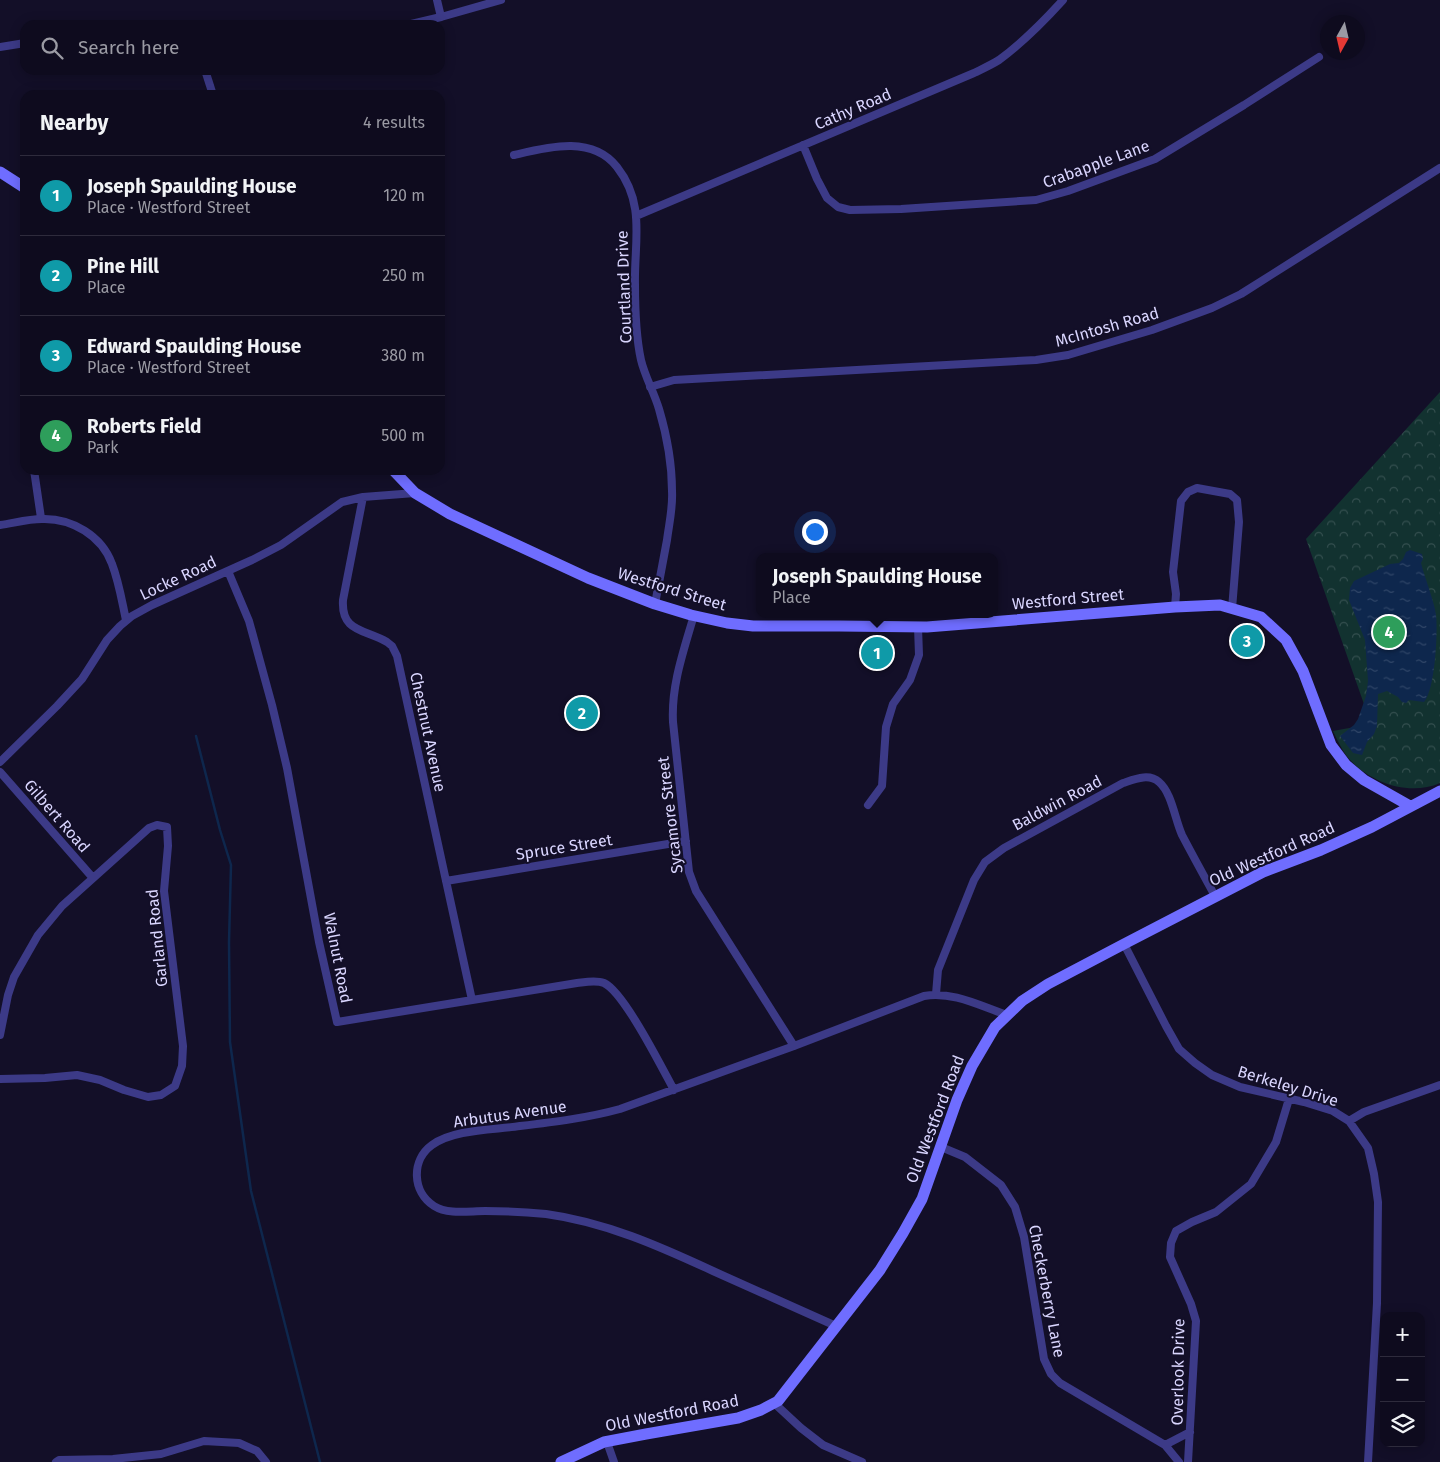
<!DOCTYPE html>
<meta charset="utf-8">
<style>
body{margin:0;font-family:"Fira Sans",sans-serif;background:#1c192b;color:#f1f3f6}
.controls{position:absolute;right:15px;bottom:15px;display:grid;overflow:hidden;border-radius:10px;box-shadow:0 2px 12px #0003}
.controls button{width:45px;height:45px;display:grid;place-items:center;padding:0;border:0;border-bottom:1px solid #2e2b3c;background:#0e0b1e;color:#f1f3f6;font:25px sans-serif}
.compass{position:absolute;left:1320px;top:15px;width:45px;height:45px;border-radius:50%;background:#0e0b1e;box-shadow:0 2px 12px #0003;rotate:188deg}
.you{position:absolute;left:814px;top:531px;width:18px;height:18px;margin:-12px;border:4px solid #fff;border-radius:50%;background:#1a73e8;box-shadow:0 0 0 8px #1a73e833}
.badge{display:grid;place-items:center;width:32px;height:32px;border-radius:50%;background:#02e9ff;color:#fff;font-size:16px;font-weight:700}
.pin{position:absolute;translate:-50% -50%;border:2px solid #fff;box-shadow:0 1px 5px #0006}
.popup{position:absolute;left:756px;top:553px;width:242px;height:65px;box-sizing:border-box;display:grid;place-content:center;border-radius:10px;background:#0e0b1e;filter:drop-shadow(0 1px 4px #0005);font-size:16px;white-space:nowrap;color:#9b9ba4}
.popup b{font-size:19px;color:#f1f3f6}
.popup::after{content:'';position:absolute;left:50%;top:100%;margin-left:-10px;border:10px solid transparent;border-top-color:#0e0b1e}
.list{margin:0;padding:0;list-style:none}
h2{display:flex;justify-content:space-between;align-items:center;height:65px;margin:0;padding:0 20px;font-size:21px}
h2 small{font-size:16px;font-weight:400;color:#9b9ba4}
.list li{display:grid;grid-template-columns:32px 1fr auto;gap:15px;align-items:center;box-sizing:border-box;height:80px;padding:0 20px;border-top:1px solid #2e2b3c}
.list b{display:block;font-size:19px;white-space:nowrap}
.list p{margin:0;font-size:16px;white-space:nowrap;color:#9b9ba4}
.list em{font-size:16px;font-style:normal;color:#9b9ba4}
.icon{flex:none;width:28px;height:28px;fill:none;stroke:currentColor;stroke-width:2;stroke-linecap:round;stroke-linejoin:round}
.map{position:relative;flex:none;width:1440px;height:1462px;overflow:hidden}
.search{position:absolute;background:#0e0b1e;box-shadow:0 2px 12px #0003;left:20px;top:20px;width:425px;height:55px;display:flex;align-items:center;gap:12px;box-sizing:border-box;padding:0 18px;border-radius:15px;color:#9b9ba4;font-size:19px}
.panel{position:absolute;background:#0e0b1e;box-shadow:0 2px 12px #0003;left:20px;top:90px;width:425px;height:385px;border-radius:15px}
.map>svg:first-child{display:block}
.park{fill:url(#park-crowns)}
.water{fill:url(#water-ripples)}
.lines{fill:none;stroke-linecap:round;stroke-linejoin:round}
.stream{stroke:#0e274d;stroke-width:2.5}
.street{stroke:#3c3a87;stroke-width:8}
.secondary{stroke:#6f6dff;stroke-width:11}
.labels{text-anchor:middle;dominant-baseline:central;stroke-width:4;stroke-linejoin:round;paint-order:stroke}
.street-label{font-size:16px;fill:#dad6ff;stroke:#130f28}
</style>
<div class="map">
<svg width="1440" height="1462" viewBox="0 0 1440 1462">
<defs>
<pattern id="park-crowns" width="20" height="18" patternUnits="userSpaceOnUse" patternTransform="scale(1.25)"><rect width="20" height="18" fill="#123230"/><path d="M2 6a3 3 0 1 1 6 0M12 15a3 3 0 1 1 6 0" fill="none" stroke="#344f4f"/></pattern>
<pattern id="water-ripples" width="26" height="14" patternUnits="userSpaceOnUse" patternTransform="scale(1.25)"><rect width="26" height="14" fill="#0e274d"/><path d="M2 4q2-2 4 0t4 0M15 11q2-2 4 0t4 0" fill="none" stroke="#304668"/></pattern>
</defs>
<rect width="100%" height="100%" fill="#130f28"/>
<path class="park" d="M1440,392V783C1408,797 1367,782 1346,755C1341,748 1337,739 1333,731L1371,724L1306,539Z"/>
<path class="water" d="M1410,550L1422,554L1423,559L1421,563C1425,579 1434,600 1436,615C1438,632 1435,690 1424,702L1409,700L1406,703L1402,702L1398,697L1387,691L1378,694L1377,726L1374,734L1367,742L1362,755L1353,753L1340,736L1354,725L1358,719L1366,696L1368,681L1365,640L1349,600L1350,588L1354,581L1390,564L1399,563L1403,559L1406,552Z"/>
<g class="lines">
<path class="stream" d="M196,736L220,830L231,865L229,942L230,1042L251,1191L320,1462"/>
<path class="street" d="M437,0L441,17
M407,25L441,17L501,0
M0,47L25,43
M205,70L213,95
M803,145L817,179L827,198L838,207L850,210L901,209L1036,200L1068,191L1155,159L1244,105L1319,57
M514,155C548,147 592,135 617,167C646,204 634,242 635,284C635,308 636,337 641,360C645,377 654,392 659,409C667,436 672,464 672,491C673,508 669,524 667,540C663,561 659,583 655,604
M636,216L974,73C982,69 991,65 999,60C1022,43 1044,21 1063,0
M650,387L674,380L1036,360L1068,355L1152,330L1212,308L1241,294L1440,168
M34,470L41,518
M363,497L343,600C341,632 364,629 387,642L392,646L397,656L472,1000
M0,525C14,523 28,519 42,519C72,518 102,536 112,564C119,582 122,602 126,620
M228,571L249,621L272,705L287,768L319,942L337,1022L577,983C586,982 596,980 604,983C624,992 662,1068 674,1090
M1175,607L1176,594L1173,572L1181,501L1188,492L1197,488L1230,494L1237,500L1239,522L1232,609
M694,615C684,650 671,685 673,722L689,872L696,891L794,1046
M0,762L57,706L82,679L107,640L120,626L132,616L152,605L252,560L281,545L342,502L363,497L415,493
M0,772L93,878
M868,805L882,786L886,727L893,704L910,680L919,655L918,627
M446,881L686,841
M1124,944L1166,1026L1179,1049L1195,1063L1212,1075L1240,1087L1304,1102L1333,1111L1349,1121L1368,1148L1374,1174L1378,1202L1377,1303L1368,1462
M936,994L938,970L974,880L985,862L1004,848L1123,783C1135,779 1149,773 1159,782C1172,793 1175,820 1182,835C1193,856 1204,876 1215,896
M0,1035L8,995L14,977L38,935L62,906L149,828L157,825L167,827L168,846L164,891L183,1046L182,1066L175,1086L161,1095L148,1097L124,1090L100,1080L77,1075L45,1078L0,1079
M1349,1121L1364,1112L1440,1085
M941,1147L965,1157L1001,1185L1015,1207L1024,1237L1044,1359L1051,1374L1060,1383L1165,1445L1179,1462
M836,1326C795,1308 754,1289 713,1271C659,1246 605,1222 546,1214C526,1212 505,1211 485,1211C469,1211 448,1215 434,1206C412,1192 411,1160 432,1145C454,1129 494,1130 520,1126C554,1122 587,1118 620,1109L794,1046L924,996C953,991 980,1006 1007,1015
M774,1403L801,1428L823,1445L862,1462
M607,1442L614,1462
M1165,1445L1190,1432
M56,1462L59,1460L113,1459L161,1454L204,1441L239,1443L257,1451L266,1462
M1188,1462L1196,1321L1191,1304L1170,1257L1171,1243L1176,1231L1192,1222L1216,1212L1251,1184L1276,1142L1289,1099"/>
<path class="secondary" d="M0,172L25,188
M393,470L415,493L450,514L588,578L655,604L691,615L727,623L753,626H839L927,627L1175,607L1220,605L1261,617L1286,640L1303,671L1331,745L1346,765L1364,780L1410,806
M561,1462L604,1442L646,1434L738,1418L761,1410L778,1401L880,1270L903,1233L922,1199L957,1100L972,1066L995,1027L1022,1001L1048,984L1124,944L1263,872L1321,850L1372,827L1440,791"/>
</g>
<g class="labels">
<g class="street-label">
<text transform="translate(853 109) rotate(-23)">Cathy Road</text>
<text transform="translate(1096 164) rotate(-20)">Crabapple Lane</text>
<text transform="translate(624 287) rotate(-92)">Courtland Drive</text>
<text transform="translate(1107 327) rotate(-16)">McIntosh Road</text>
<text transform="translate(178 578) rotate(-25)">Locke Road</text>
<text transform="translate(672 589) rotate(17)">Westford Street</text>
<text transform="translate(1068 599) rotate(-5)">Westford Street</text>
<text transform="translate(428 732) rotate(78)">Chestnut Avenue</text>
<text transform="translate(1057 803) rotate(-28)">Baldwin Road</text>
<text transform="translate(670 815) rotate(-97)">Sycamore Street</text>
<text transform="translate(57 816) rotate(49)">Gilbert Road</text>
<text transform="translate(564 847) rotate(-9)">Spruce Street</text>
<text transform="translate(1272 854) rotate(-24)">Old Westford Road</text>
<text transform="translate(157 938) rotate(-96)">Garland Road</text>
<text transform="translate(338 958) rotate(79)">Walnut Road</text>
<text transform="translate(1288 1086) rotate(17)">Berkeley Drive</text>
<text transform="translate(510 1114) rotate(-8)">Arbutus Avenue</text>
<text transform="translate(935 1119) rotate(-69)">Old Westford Road</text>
<text transform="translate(1047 1291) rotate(79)">Checkerberry Lane</text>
<text transform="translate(1178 1372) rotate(-89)">Overlook Drive</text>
<text transform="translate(672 1413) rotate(-11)">Old Westford Road</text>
</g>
</g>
</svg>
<div class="controls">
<button>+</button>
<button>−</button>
<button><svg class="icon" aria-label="layers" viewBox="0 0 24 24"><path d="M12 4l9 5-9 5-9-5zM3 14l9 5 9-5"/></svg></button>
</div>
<svg class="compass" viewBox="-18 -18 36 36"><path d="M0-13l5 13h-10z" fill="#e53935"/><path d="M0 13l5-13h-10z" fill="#9b9ba4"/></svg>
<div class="you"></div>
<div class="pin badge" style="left:877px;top:653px;background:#0f9aa8">1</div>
<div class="popup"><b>Joseph Spaulding House</b>Place</div>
<div class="pin badge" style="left:582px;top:713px;background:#0f9aa8">2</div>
<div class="pin badge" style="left:1247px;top:641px;background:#0f9aa8">3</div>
<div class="pin badge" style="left:1389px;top:632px;background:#2e9e5b">4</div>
<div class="search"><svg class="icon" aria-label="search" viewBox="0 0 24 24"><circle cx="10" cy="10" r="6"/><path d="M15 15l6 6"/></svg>Search here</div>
<section class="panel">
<h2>Nearby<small>4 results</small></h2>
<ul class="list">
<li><span class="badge" style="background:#0f9aa8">1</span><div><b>Joseph Spaulding House</b><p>Place · Westford Street</p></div><em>120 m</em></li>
<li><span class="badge" style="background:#0f9aa8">2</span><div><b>Pine Hill</b><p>Place</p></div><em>250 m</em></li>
<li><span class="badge" style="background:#0f9aa8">3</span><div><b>Edward Spaulding House</b><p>Place · Westford Street</p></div><em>380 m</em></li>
<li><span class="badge" style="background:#2e9e5b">4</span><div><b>Roberts Field</b><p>Park</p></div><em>500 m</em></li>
</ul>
</section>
</div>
